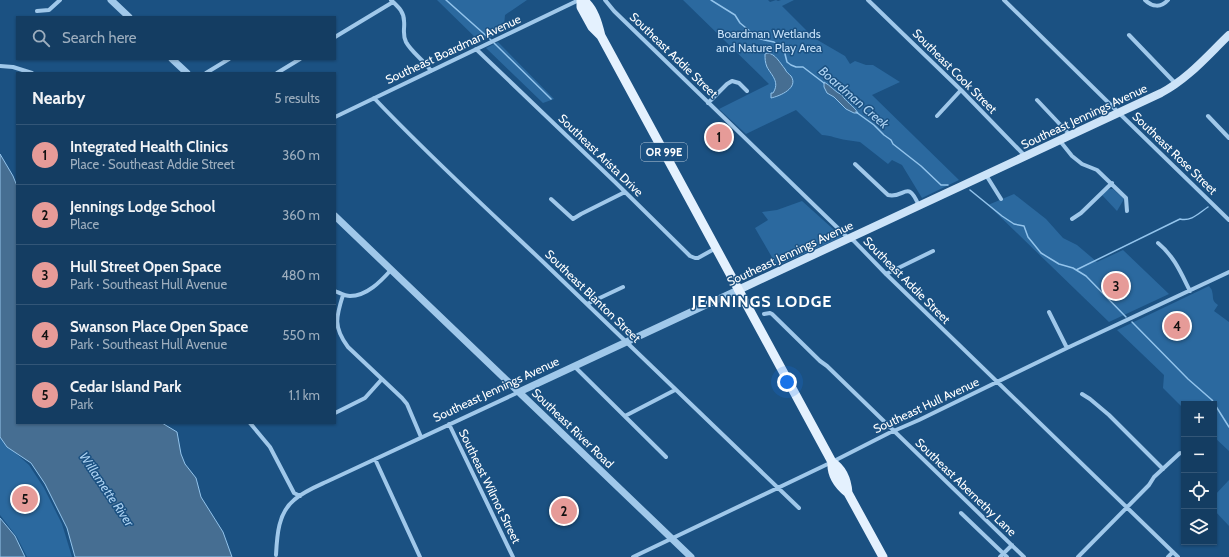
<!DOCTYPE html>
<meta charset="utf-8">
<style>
body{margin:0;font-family:Cabin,sans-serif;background:#21486b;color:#f1f3f6}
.controls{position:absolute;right:12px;bottom:12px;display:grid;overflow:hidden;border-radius:0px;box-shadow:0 1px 3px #0004}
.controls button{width:36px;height:36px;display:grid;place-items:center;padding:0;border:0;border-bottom:1px solid #335677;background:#143d62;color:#f1f3f6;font:20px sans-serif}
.you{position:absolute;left:787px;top:382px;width:14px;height:14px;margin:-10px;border:3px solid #fff;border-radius:50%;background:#1a73e8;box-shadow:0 0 0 6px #1a73e833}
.badge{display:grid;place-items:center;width:26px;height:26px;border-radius:50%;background:#e69b98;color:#111;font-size:13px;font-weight:700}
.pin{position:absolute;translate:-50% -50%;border:2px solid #fff;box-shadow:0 1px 4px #0006}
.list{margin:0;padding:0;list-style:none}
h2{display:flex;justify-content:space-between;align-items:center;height:52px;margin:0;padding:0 16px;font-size:17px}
h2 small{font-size:13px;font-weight:400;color:#9daebe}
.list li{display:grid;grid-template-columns:26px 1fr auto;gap:12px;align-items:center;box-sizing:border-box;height:60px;padding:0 16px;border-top:1px solid #335677}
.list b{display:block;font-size:15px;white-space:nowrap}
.list p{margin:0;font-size:13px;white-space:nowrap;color:#9daebe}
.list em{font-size:13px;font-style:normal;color:#9daebe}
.icon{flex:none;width:22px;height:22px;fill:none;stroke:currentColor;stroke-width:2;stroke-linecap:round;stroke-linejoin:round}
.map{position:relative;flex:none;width:1229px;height:557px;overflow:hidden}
.search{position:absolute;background:#143d62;box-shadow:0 1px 3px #0004;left:16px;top:16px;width:320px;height:44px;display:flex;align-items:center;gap:10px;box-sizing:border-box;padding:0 14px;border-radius:0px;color:#9daebe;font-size:15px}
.panel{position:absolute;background:#143d62;box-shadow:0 1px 3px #0004;left:16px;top:72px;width:320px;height:352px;border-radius:0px}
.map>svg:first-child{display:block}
.green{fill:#2b699f}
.water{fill:#466e92;stroke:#93c4ec}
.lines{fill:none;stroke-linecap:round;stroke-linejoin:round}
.stream{stroke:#93c4ec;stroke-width:1.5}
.minor{stroke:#a0c8ea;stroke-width:4}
.tertiary{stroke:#a0c8ea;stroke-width:7}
.secondary{stroke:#cce3f8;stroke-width:8}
.primary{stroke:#e4f1fe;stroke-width:9}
.labels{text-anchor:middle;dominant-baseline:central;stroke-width:3;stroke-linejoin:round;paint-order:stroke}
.shield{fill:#1b5182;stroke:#bbcbda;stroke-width:1}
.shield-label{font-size:11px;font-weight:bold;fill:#fff}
.park-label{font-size:12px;fill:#c5e0f8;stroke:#1b5182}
.street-label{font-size:12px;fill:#fff;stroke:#1b5182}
.water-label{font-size:13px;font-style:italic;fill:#acd2f2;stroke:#1b5182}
.district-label{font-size:16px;font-weight:bold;letter-spacing:1px;fill:#fff;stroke:#1b5182}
</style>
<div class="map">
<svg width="1229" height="557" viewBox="0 0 1229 557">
<rect width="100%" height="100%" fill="#1b5182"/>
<path class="green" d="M437,0H527L505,15L504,26L506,30L480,42Z
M683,0H768L770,2L776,0L778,1L781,0H794L782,6L814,38L845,56L850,64L855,61L866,65H873L900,82L872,95L959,180L922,198L902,165L892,160L888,164L860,142C855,141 851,141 846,140C838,139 830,135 822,135L796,110L746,134L719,109L769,84Z
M498,42L554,99L543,103L486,48Z
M1110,189H1113L1124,199L1117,211L1102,195L1107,190Z
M1014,194L1046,219L1063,238L1077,245L1097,262L1123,250L1169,294L1109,322L988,205Z
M802,201L842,237L777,266L755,228L768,220L762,212L777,210Z
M1209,286C1210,288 1212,289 1212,291C1214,298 1211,300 1218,305L1214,311L1229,322V451L1214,437V404H1184V409L1163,388L1164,375L1117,330Z
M0,435L10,448L29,465L44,488L62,524L72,557H27L17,537L0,515Z
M1229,480V526L1214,510V496Z"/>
<path class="water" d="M767,53C775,53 780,63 785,69C786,72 789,74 791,76C799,88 780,96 771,98V93H773C780,82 772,76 767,67C765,62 765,59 765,54Z
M824,82C830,85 835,92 842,95C845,101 854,106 858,113H854L846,109L834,97L827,93L824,87Z
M0,154L13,176L17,186V423H162L177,432L181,454L185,464L196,478L201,497L223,532L232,557H75L67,528L45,484L31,463L7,447L0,437Z
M0,518L15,536L25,557H0Z"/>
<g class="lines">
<path class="stream" d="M446,0L491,40
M711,0L735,15L740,23L751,32L754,36L760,39L774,42L781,47L784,50L787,62L791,65L796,67H803L824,83
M494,43L551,99
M856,112L874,125L884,135L891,140L893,144L921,166L941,185H948
M970,190L1002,216L1014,224L1024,226L1028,237L1041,253L1059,264L1073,268L1086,276L1126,317
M1076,270L1180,219C1191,222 1199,213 1208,207
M1132,322L1188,379L1212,400L1229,427"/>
<path class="minor" d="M391,0C397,6 404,11 404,21C405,28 402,34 406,42C412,53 424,60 431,71
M605,0L614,11L846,236L854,241L886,274L1178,557
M868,0L961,90L1025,156
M1004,0L1119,113L1229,220
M1145,0C1152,7 1161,8 1168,0
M37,11L49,10L60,0
M1129,35L1176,84
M335,37L393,2
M476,49L616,183L690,256L695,258H698L716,248
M0,66L13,67L32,73
M206,73L229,59
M277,73L300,59
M374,98C427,154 485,207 541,260C627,342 713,425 799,508
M1037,100L1070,135
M708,103L727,84L732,81L739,83L747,91
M937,116L961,90
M1208,116L1229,138
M335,117L579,0
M1060,141L1072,156L1082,164L1097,170L1126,198L1127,211
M855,164L888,195C905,199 907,178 919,206
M986,175L1001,199
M551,199L573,219L581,214L625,192
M1072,219L1081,213L1112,183
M1158,243C1174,256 1181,273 1190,291
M886,274L933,251
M335,291C340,293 345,296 350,296C367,296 381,281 391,270
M343,295C336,317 333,327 348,347L402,398L407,404L421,437
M587,304L623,287
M1049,312L1067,348
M764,314L770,313L772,314L820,361L827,366L1024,557
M574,366L666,457
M1082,394L1090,399L1109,415L1163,469
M335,413L365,398L382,379
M625,416L675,390
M250,423L270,447L294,493L300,496
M449,424L513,557
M375,459L420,557
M961,513L1007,557
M276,555C277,536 278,513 294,500C303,492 315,487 326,482L519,392
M633,557L832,462L889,433L919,420L1067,348L1229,272
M1000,557L1012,545
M1078,557L1149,485L1154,477L1180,453
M1168,557L1173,552"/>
<path class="tertiary" d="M111,0L129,17
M172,59L187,73
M335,216L691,557
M519,392L738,290"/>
<path class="secondary" d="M738,290L1161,93C1188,79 1208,55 1229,35"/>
<path class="primary" d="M581,0V7L592,27L601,36
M583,0C594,8 598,24 601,36L832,462C843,469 847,480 848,493L883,557
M832,462C831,475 838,485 848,493"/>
</g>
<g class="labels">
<rect class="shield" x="641" y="143" width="46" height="18" rx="3"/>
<g class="shield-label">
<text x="664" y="152">OR 99E</text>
</g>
<g class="park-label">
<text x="769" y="33">Boardman Wetlands<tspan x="769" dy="14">and Nature Play Area</tspan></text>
</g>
<g class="street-label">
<text transform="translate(453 49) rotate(-25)">Southeast Boardman Avenue</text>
<text transform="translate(674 55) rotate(44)">Southeast Addie Street</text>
<text transform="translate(955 71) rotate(45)">Southeast Cook Street</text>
<text transform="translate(1084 116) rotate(-25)">Southeast Jennings Avenue</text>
<text transform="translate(1175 153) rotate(44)">Southeast Rose Street</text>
<text transform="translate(601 155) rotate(44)">Southeast Arista Drive</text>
<text transform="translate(790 253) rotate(-25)">Southeast Jennings Avenue</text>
<text transform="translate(907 280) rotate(45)">Southeast Addie Street</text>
<text transform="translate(593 296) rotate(44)">Southeast Blanton Street</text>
<text transform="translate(496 389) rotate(-25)">Southeast Jennings Avenue</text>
<text transform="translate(926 405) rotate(-25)">Southeast Hull Avenue</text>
<text transform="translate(573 428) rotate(44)">Southeast River Road</text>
<text transform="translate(490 486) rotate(64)">Southeast Wilmot Street</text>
<text transform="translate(966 487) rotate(44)">Southeast Abernethy Lane</text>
</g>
<g class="water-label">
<text transform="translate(854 97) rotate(41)">Boardman Creek</text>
<text transform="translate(107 489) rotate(56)">Willamette River</text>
</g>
<g class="district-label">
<text x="762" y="301">JENNINGS LODGE</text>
</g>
</g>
</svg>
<div class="controls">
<button>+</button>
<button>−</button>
<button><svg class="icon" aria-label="locate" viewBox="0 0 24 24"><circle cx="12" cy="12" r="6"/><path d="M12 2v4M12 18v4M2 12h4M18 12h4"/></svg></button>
<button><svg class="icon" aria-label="layers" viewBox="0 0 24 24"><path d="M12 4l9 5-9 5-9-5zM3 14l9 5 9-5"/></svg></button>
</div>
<div class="you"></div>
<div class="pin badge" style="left:719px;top:137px">1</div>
<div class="pin badge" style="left:564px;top:511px">2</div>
<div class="pin badge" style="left:1116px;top:286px">3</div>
<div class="pin badge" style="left:1177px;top:326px">4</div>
<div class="pin badge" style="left:25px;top:499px">5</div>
<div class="search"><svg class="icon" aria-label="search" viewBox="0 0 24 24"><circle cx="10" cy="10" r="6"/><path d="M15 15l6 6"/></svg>Search here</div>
<section class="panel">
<h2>Nearby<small>5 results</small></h2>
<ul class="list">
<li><span class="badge">1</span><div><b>Integrated Health Clinics</b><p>Place · Southeast Addie Street</p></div><em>360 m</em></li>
<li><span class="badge">2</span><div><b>Jennings Lodge School</b><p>Place</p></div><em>360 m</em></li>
<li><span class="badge">3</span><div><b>Hull Street Open Space</b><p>Park · Southeast Hull Avenue</p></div><em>480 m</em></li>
<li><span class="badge">4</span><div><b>Swanson Place Open Space</b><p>Park · Southeast Hull Avenue</p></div><em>550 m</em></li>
<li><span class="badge">5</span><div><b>Cedar Island Park</b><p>Park</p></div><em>1.1 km</em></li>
</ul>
</section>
</div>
